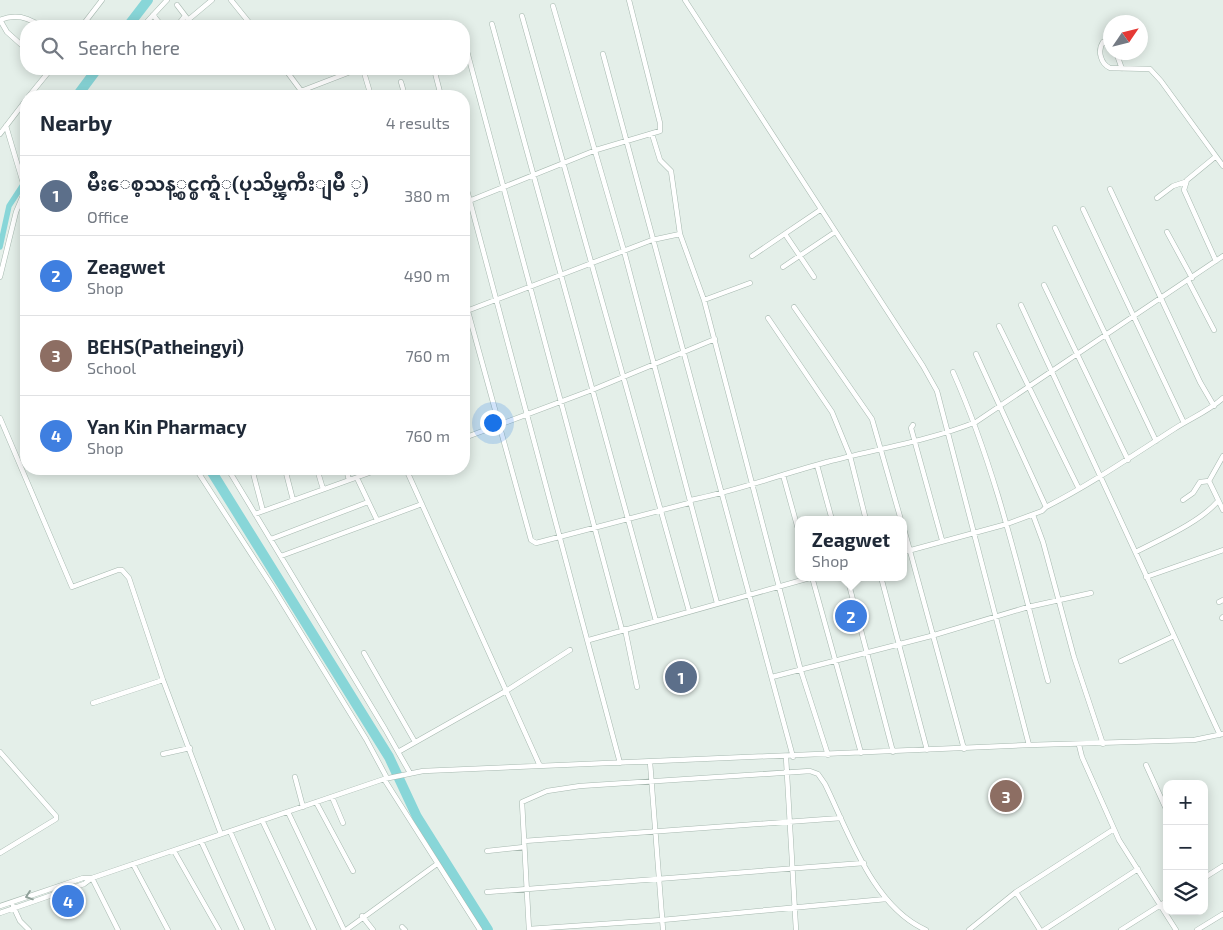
<!DOCTYPE html>
<meta charset="utf-8">
<style>
body{margin:0;font-family:"Exo 2","Noto Sans Myanmar",sans-serif;background:#f6f6f7;color:#1f2937}
.controls{position:absolute;right:15px;bottom:15px;display:grid;overflow:hidden;border-radius:10px;box-shadow:0 2px 12px #0003}
.controls button{width:45px;height:45px;display:grid;place-items:center;padding:0;border:0;border-bottom:1px solid #e0e1e3;background:#fff;color:#1f2937;font:25px sans-serif}
.compass{position:absolute;left:1103px;top:15px;width:45px;height:45px;border-radius:50%;background:#fff;box-shadow:0 2px 12px #0003;rotate:55deg}
.you{position:absolute;left:492px;top:422px;width:18px;height:18px;margin:-12px;border:4px solid #fff;border-radius:50%;background:#1a73e8;box-shadow:0 0 0 8px #1a73e833}
.badge{display:grid;place-items:center;width:32px;height:32px;border-radius:50%;background:#d93025;color:#fff;font-size:16px;font-weight:700}
.pin{position:absolute;translate:-50% -50%;border:2px solid #fff;box-shadow:0 1px 5px #0006}
.popup{position:absolute;left:795px;top:516px;width:112px;height:65px;box-sizing:border-box;display:grid;place-content:center;border-radius:10px;background:#fff;filter:drop-shadow(0 1px 4px #0005);font-size:16px;white-space:nowrap;color:#747a83}
.popup b{font-size:19px;color:#1f2937}
.popup::after{content:'';position:absolute;left:50%;top:100%;margin-left:-10px;border:10px solid transparent;border-top-color:#fff}
.list{margin:0;padding:0;list-style:none}
h2{display:flex;justify-content:space-between;align-items:center;height:65px;margin:0;padding:0 20px;font-size:21px}
h2 small{font-size:16px;font-weight:400;color:#747a83}
.list li{display:grid;grid-template-columns:32px 1fr auto;gap:15px;align-items:center;box-sizing:border-box;height:80px;padding:0 20px;border-top:1px solid #e0e1e3}
.list b{display:block;font-size:19px;white-space:nowrap}
.list p{margin:0;font-size:16px;white-space:nowrap;color:#747a83}
.list em{font-size:16px;font-style:normal;color:#747a83}
.icon{flex:none;width:28px;height:28px;fill:none;stroke:currentColor;stroke-width:2;stroke-linecap:round;stroke-linejoin:round}
.map{position:relative;flex:none;width:1223px;height:930px;overflow:hidden}
.search{position:absolute;background:#fff;box-shadow:0 2px 12px #0003;left:20px;top:20px;width:450px;height:55px;display:flex;align-items:center;gap:12px;box-sizing:border-box;padding:0 18px;border-radius:20px;color:#747a83;font-size:19px}
.panel{position:absolute;background:#fff;box-shadow:0 2px 12px #0003;left:20px;top:90px;width:450px;height:385px;border-radius:20px}
.map>svg:first-child{display:block}
.lines{fill:none;stroke-linecap:round;stroke-linejoin:round}
.canal{stroke:#88d6d8;stroke-width:5.5}
.river{stroke:#88d6d8;stroke-width:10}
.street-casing{stroke:#a6b8af;stroke-width:5.5}
.street{stroke:#fff;stroke-width:4.5}
.oneway{stroke:#90a19a}
</style>
<div class="map">
<svg width="1223" height="930" viewBox="0 0 1223 930">
<rect width="100%" height="100%" fill="#e4efe9"/>
<g class="lines">
<path class="canal" d="M0,247L9,206L26,180"/>
<path class="river" d="M128,26L148,0
M77,96L97,69
M210,469L389,757L417,817L488,930"/>
<g class="street-casing">
<path id="street" d="M231,0L252,26
M685,0L923,366L937,391L1029,745
M177,5L193,26
M553,6L624,251L717,603
M153,15L162,26
M522,16L689,611
M0,20C14,14 28,17 40,26
M0,20L7,32L26,49
M188,20L212,0
M492,24L656,621
M82,26L102,0
M143,26L167,0
M177,26L185,16
M464,40L622,630
M1110,44L1103,42C1097,51 1101,64 1110,68L1150,69L1161,81L1223,166
M1116,52L1122,69
M603,54L793,757
M285,69L305,96
M363,69L371,96
M434,69L441,96
M401,82L405,96
M301,91L358,69
M29,96L51,69
M6,126L23,183L26,187
M0,134L26,100
M652,134L660,160L671,171L680,234L704,300L801,671L828,755
M1215,157L1187,180L1184,190L1216,261
M464,179L620,763
M1110,189L1200,382L1214,406
M1157,198L1173,186L1185,182
M464,203L596,150L660,131V123L629,0
M1083,209L1184,423
M1055,228L1156,441
M1167,232L1192,278
M785,234L814,277
M752,256L820,210
M783,267L835,232
M0,277L16,212L26,188
M1188,280L1214,330
M1044,285L1128,460
M464,297L531,540L536,543L689,503L691,500C737,491 782,474 827,462C877,449 928,441 976,422L1223,256
M704,300L750,283
M1021,305L1220,735
M794,307L872,419L901,520
M464,312L652,240L680,234
M768,318L832,412L850,456L866,520
M999,326L1079,489
M953,372C997,471 1020,577 1048,681
M0,418L72,587L118,570H122L129,578L163,680L221,834
M464,423L468,437
M913,425L911,428L942,540
M464,438L592,390L715,339
M1223,456L1209,481L1223,510
M817,465L832,520
M196,469L272,586L366,739L387,778
M228,469L385,729L410,773
M252,469L263,511
M285,469L293,500
M317,469L323,489
M346,469L349,480
M406,469L540,766
M783,475L798,529
M357,478L377,520
M1183,500L1193,493L1200,482L1209,481
M1046,507C1091,484 1132,456 1174,429C1191,418 1209,411 1223,398
M255,514L380,469
M1033,515L1043,542L1074,657L1103,744
M904,529L964,749
M271,539L368,502
M904,552L1007,524L1042,511L1046,507L976,354
M1136,552C1161,539 1199,523 1218,501
M281,556L422,504
M812,577L861,753
M847,577L893,752
M881,577L927,750
M1146,577L1223,550
M1219,602L1223,600
M1222,618L1223,617
M625,629L637,687
M589,640L813,577
M364,653L415,742
M1121,661L1174,636
M772,677L931,636L1028,607L1091,593
M93,703L163,680
M1079,745L1082,757L1119,840L1176,930
M0,752L56,816V819L0,853
M398,752L506,691L570,650
M163,754L190,748
M786,757L796,930
M650,762L663,930
M1146,765L1167,811
M295,777L303,807
M384,779L480,930
M332,797L343,823
M316,802L353,871
M288,812L344,930
M262,820L314,930
M230,831L273,930
M201,841L242,930
M524,841L841,818
M174,851L219,930
M487,851L524,847
M133,864L168,930
M92,878L118,930
M1204,878L1223,866
M487,892L864,863
M1016,892L1040,930
M0,906L83,878H92
M13,906L20,921L29,930
M0,913L84,884L92,878L384,779L423,771L1029,745L1194,740L1223,734
M362,916L373,930
M402,927L405,930
M529,929L662,920L886,899
M346,930L437,864
M529,930L522,802L547,791L580,786L810,771L818,774L825,784C849,833 873,907 926,930
M969,930L1016,892L1114,829
M1044,930L1138,869
M1121,930L1167,901
M1197,930L1223,914"/>
</g>
<use href="#street" class="street"/>
</g>
<defs><path id="oneway-chevron" d="M-2-3.5L2.5 0L-2 3.5" fill="none" stroke-width="1.6" stroke-linecap="round" stroke-linejoin="round" transform="scale(1.25)"/></defs>
<use class="oneway" href="#oneway-chevron" transform="translate(29 896) rotate(161)"/>
</svg>
<div class="controls">
<button>+</button>
<button>−</button>
<button><svg class="icon" aria-label="layers" viewBox="0 0 24 24"><path d="M12 4l9 5-9 5-9-5zM3 14l9 5 9-5"/></svg></button>
</div>
<svg class="compass" viewBox="-18 -18 36 36"><path d="M0-13l5 13h-10z" fill="#e53935"/><path d="M0 13l5-13h-10z" fill="#747a83"/></svg>
<div class="you"></div>
<div class="pin badge" style="left:681px;top:677px;background:#5c6f8a">1</div>
<div class="pin badge" style="left:851px;top:616px;background:#3f7fe0">2</div>
<div class="popup"><b>Zeagwet</b>Shop</div>
<div class="pin badge" style="left:1006px;top:796px;background:#8d6e63">3</div>
<div class="pin badge" style="left:68px;top:901px;background:#3f7fe0">4</div>
<div class="search"><svg class="icon" aria-label="search" viewBox="0 0 24 24"><circle cx="10" cy="10" r="6"/><path d="M15 15l6 6"/></svg>Search here</div>
<section class="panel">
<h2>Nearby<small>4 results</small></h2>
<ul class="list">
<li><span class="badge" style="background:#5c6f8a">1</span><div><b>မ်ိဳးေစ့သန့္စင္စက္ရံု(ပုသိမ္ၾကီးျမိဳ ့)</b><p>Office</p></div><em>380 m</em></li>
<li><span class="badge" style="background:#3f7fe0">2</span><div><b>Zeagwet</b><p>Shop</p></div><em>490 m</em></li>
<li><span class="badge" style="background:#8d6e63">3</span><div><b>BEHS(Patheingyi)</b><p>School</p></div><em>760 m</em></li>
<li><span class="badge" style="background:#3f7fe0">4</span><div><b>Yan Kin Pharmacy</b><p>Shop</p></div><em>760 m</em></li>
</ul>
</section>
</div>
